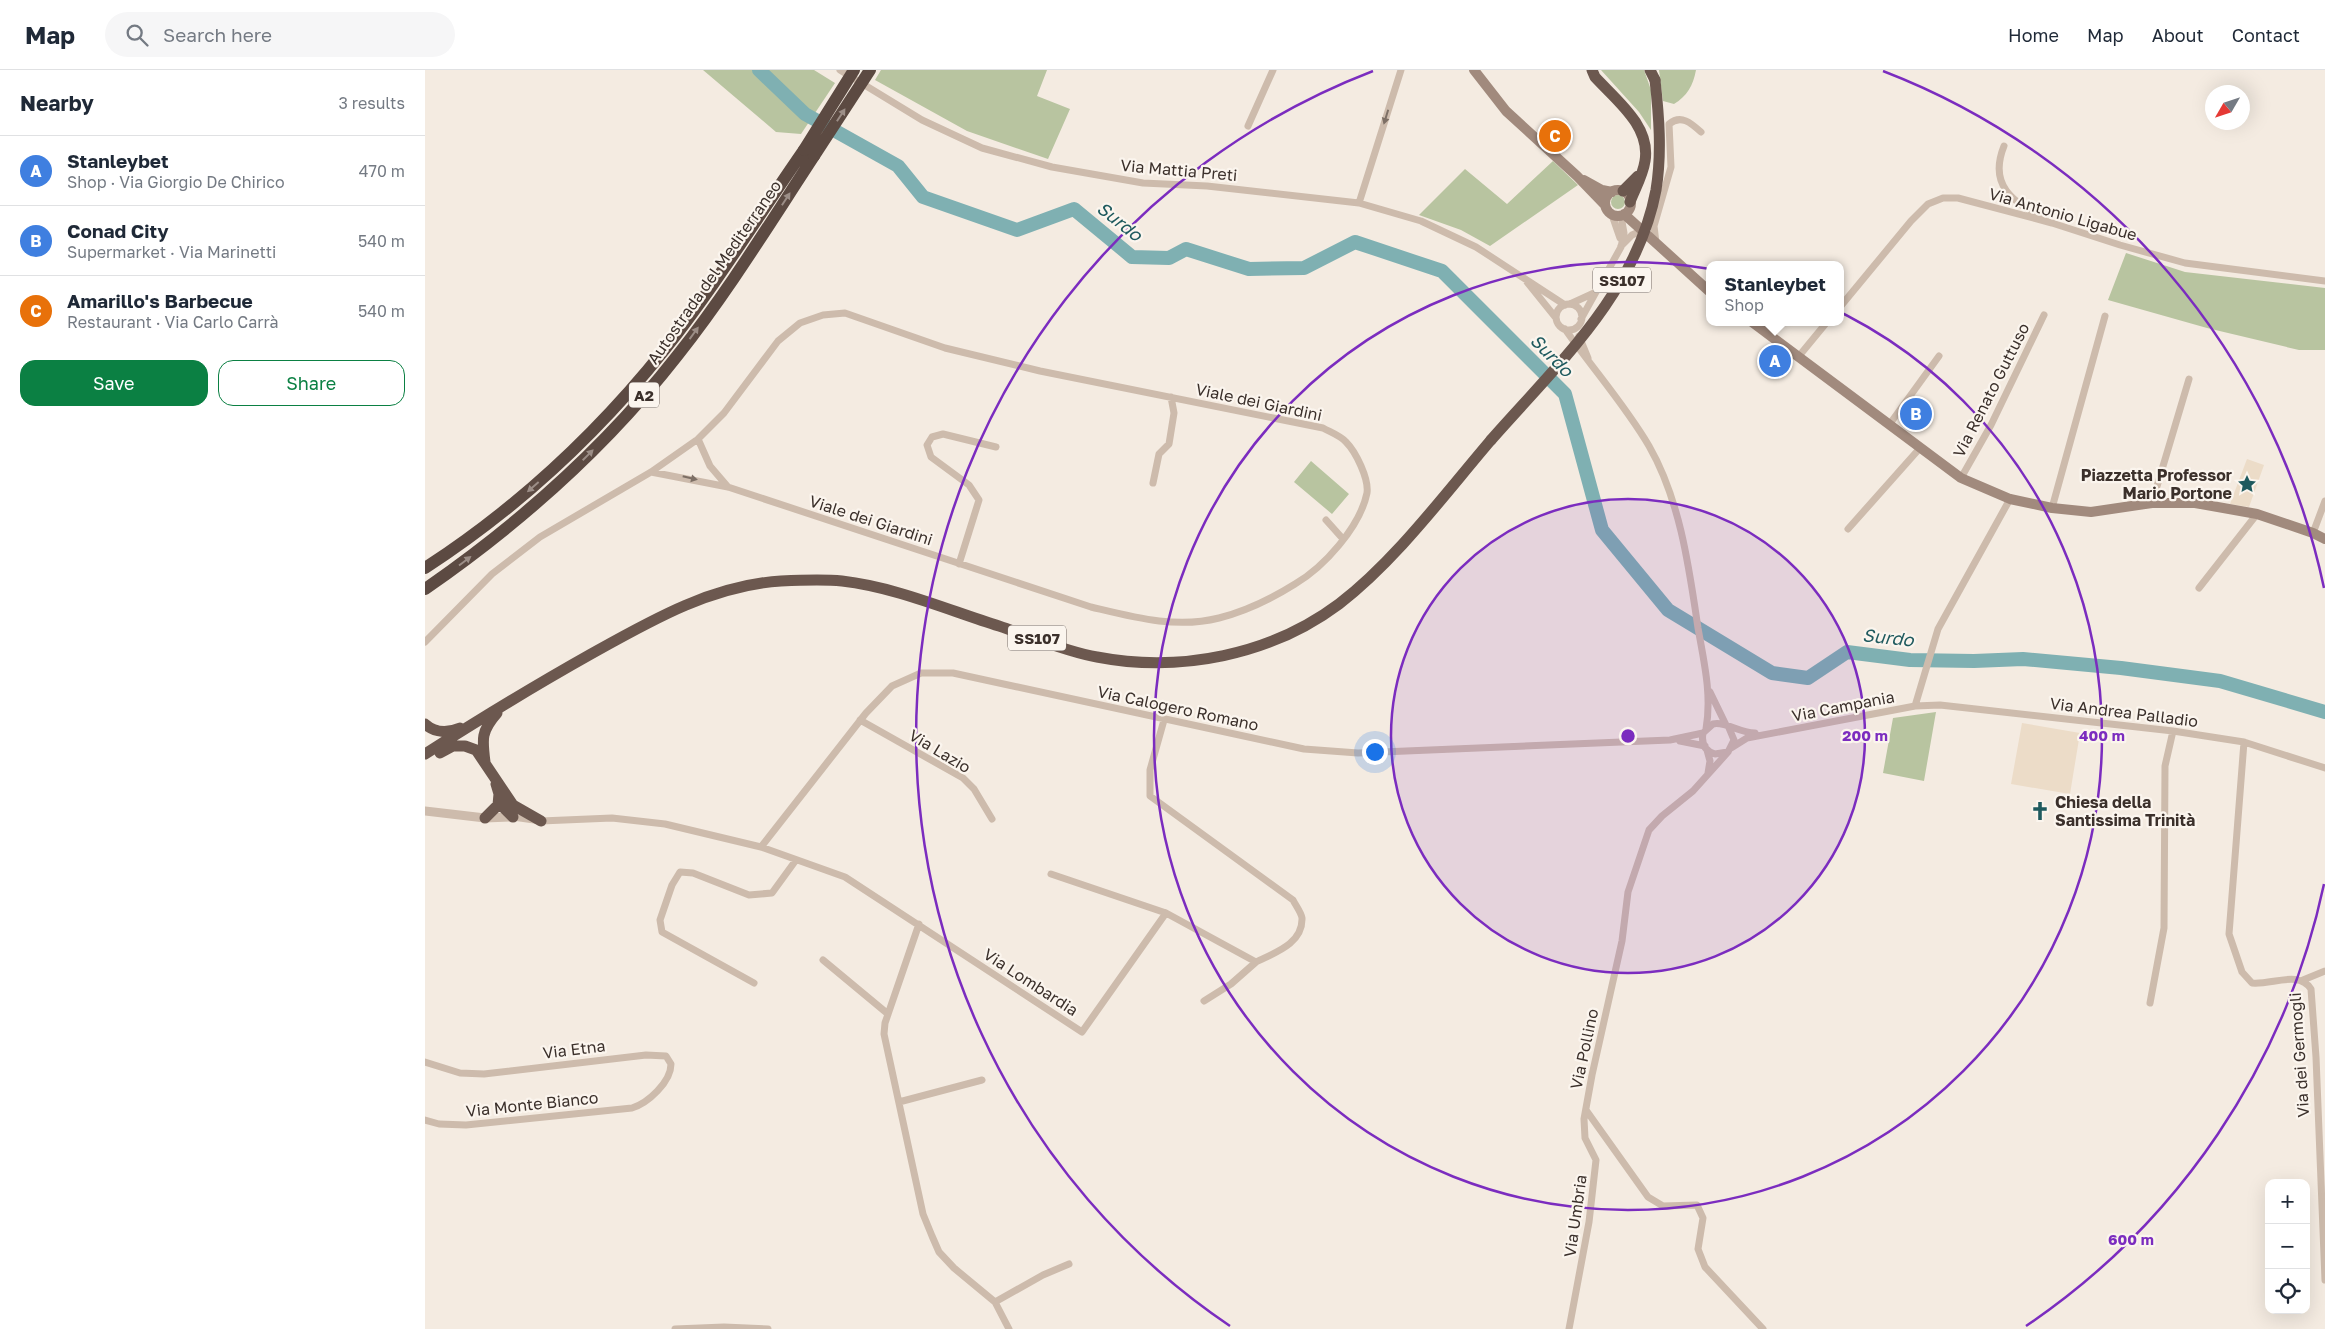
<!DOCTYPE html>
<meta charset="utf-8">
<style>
body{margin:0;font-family:"Golos Text",sans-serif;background:#f6f6f7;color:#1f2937}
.controls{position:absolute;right:15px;bottom:15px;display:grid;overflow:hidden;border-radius:10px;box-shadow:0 5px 20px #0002}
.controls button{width:45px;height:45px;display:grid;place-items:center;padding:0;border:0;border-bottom:1px solid #e0e1e3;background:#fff;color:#1f2937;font:25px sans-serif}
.compass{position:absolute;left:1780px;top:15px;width:45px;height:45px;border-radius:50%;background:#fff;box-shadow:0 5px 20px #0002;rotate:231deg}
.you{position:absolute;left:949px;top:681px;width:18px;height:18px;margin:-12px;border:4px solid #fff;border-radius:50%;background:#1a73e8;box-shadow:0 0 0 8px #1a73e833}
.badge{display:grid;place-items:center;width:32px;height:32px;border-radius:50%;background:#0b8043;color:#fff;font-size:16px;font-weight:700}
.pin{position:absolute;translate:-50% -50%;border:2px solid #fff;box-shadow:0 1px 5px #0006}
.popup{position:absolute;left:1281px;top:191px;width:138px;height:65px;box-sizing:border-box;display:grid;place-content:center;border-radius:10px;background:#fff;filter:drop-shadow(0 1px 4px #0005);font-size:16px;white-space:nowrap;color:#747a83}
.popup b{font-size:19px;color:#1f2937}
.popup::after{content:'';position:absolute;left:50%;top:100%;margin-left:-10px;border:10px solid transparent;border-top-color:#fff}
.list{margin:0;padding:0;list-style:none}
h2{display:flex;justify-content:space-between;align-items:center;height:65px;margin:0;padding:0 20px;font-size:21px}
h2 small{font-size:16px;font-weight:400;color:#747a83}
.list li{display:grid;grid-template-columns:32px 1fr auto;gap:15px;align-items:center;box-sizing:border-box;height:70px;padding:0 20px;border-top:1px solid #e0e1e3}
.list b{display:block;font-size:19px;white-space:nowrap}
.list p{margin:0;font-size:16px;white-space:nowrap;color:#747a83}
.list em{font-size:16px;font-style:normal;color:#747a83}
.actions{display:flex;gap:10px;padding:15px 20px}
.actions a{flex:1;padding:11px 0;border:1px solid #0b8043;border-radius:15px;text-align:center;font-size:18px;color:#0b8043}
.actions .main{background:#0b8043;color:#fff}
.icon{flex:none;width:28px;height:28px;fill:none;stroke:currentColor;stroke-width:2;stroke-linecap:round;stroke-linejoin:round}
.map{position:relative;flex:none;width:1900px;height:1259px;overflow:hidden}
header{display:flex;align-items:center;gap:30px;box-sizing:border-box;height:70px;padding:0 25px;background:#fff;border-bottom:1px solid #e0e1e3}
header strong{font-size:24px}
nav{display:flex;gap:28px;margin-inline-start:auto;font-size:18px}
.search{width:350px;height:45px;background:#f6f6f7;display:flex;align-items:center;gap:12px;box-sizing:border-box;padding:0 18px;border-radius:28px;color:#747a83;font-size:19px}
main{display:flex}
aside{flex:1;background:#fff}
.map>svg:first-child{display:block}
.green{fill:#b8c4a0}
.plaza{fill:#ecdcc8}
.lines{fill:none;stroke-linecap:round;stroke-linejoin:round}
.river{stroke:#7fb0b2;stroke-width:14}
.minor{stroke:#cdbbac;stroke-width:7}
.tertiary{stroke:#cdbbac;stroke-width:9}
.secondary{stroke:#a18a7d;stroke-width:10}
.trunk{stroke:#6c584f;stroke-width:11}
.motorway{stroke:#5c4a42;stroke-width:12}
.trunk-bridge{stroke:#6c584f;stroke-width:11}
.motorway-bridge{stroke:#5c4a42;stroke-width:12}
.oneway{fill:#9c8e87}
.oneway2{fill:#7d6f65}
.ring{fill:none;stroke:#7b2cbf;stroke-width:2.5}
.labels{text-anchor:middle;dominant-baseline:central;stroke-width:4.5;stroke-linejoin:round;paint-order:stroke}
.shield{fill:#fbf5ee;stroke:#756b66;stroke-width:1}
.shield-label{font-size:15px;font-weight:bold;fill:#3b302b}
.street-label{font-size:16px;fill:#3b302b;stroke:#fbf5ee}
.poi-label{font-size:16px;font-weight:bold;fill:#3b302b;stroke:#fbf5ee;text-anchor:end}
.water-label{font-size:18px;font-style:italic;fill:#1f5a5e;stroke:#fbf5ee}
.centre{fill:#7b2cbf;stroke:#fbf5ee;stroke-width:2.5}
.ring-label{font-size:15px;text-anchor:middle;font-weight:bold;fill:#7b2cbf;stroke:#fbf5ee;stroke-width:4.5;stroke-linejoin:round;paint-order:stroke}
</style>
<header>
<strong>Map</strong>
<div class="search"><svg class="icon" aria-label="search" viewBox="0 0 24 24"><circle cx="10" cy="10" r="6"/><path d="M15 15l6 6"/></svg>Search here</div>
<nav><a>Home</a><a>Map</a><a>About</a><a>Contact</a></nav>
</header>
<main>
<aside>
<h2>Nearby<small>3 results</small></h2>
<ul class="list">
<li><span class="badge" style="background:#3f7fe0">A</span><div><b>Stanleybet</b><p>Shop · Via Giorgio De Chirico</p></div><em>470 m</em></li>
<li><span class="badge" style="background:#3f7fe0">B</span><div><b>Conad City</b><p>Supermarket · Via Marinetti</p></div><em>540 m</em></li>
<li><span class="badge" style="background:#e8710a">C</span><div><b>Amarillo's Barbecue</b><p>Restaurant · Via Carlo Carrà</p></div><em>540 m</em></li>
</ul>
<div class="actions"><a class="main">Save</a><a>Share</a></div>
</aside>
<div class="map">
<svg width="1900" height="1259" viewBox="0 0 1900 1259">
<rect width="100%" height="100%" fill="#f4ebe1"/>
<path class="green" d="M278,0H389L410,13L376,64L351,62Z
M456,0H622L612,26L645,39L623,89L542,61L450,10Z
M1176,0H1219L1226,20V60L1214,42Z
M1234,0H1271C1268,16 1262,26 1249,34L1238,31Z
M1128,91L1153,115L1065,176L1036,160L994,145L1040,99L1082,134Z
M1186 132a7 7 0 1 1 14 0a7 7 0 1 1-14 0Z
M1701,183L1760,202L1900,218V280H1874L1782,258L1683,230Z
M886,391L924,424L907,444L869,412Z
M1511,642L1499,711L1458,703L1468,648Z"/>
<path class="plaza" d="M1822,389L1839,395L1824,437L1805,434Z
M1597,653L1655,663L1645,724L1586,714Z"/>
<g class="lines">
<path class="river" d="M334,0L380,44L473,96L498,127L592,160L649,139L707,187L744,188L761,179L824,199L879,198L930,172L1017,201L1140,324L1177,460L1243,540L1347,603L1383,608L1422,582L1485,590L1549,591L1598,589L1696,598L1795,611L1900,642"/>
<path class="minor" d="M415,0L497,50L557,78L627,97L718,113L782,116L934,133L996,151L1051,177L1140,235
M823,56L848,0
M1579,76C1563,116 1588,131 1619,149
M934,133L976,0
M1187,145L1195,168
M1231,173L1229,156L1246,97L1244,54C1256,44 1266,53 1276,62
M1196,176L1207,165L1216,161
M1102,212L1131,248
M1145,234L1169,223
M1131 247a13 13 0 1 1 26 0a13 13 0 1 1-26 0Z
M1415,237L1486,151L1503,134L1518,128H1533L1627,153L1695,175L1760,193L1900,211
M1156,249L1196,177L1199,163L1196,146
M1140,259C1167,298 1200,335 1224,376C1255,430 1264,497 1273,558C1279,592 1287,625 1281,659
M1154,266L1163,288
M1374,286L1402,252
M1464,355L1514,286
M273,369L285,396L303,417
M1536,408L1566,355L1619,245
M728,413L734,384L744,374L749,343L746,327
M1727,433L1764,309
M1627,438L1680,246
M901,450L918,469
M1423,459L1495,378
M1888,463L1900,431
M534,494L554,430L544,415L506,387L502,375L507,367L518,364L571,377
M1774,518L1832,444
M0,572L67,504L115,467L226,402L273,369L299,343L353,271L375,253L398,245L420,243L520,278L615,301L898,358C905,362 916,366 921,372C931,382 944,409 942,423C935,457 899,497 870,514C846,529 821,541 794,548C751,559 708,547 666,537L303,417L226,402
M1285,622L1301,655
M1490,636L1513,559L1585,429
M435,650L538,708L549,719L567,749
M1304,658L1309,670L1303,682L1290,684C1280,681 1276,674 1278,663L1288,654C1300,651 1314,663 1330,663
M1255,671L1280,676
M1819,672L1804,864L1817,902L1827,913C1847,915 1874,900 1886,919L1891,987L1900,1210
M1306,678L1322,668L1490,636L1515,635L1748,661L1819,672L1900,698
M1282,680L1285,691L1283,703
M88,747L116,751L187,748L240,754L336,777L420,807L657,962L741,843
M336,777L441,643L467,616L496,603H528L879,679L933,683L1245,670L1278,663
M626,804L741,843L831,892C849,883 878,874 877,848C876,842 871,836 868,830L725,726V700L739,650
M494,854L460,953L459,964L498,1144L507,1166L514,1182L529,1198L570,1232L584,1259
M398,890L463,944
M1878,910L1900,901
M329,913L237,862L235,850L247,815L255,802L268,803L324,825L347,823L371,790
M779,931L806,914L831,892
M1725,933L1739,858L1740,696L1748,661
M0,992L35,1003L59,1004L221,985L241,986L246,994C246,1012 223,1033 207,1038L41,1055L14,1054L0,1050
M474,1032L557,1010
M1161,1040L1223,1127L1238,1136L1272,1135L1278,1148L1273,1179L1280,1197L1338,1259
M570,1232L618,1205L644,1194
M250,1259L299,1257L343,1259
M1144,1259L1164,1152L1171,1090L1160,1068L1159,1049L1167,1005L1197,871L1203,822L1224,760L1237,746L1268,721L1303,682"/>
<path class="tertiary" d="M0,741L60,748L88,747"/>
<path class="secondary" d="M1049,0L1081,41L1152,106L1180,135
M1159,110L1177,120L1187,122
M1180 133a13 13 0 1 1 26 0a13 13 0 1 1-26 0Z
M1199,144L1285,222
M1327,252L1536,408L1585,429L1627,438L1666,442L1727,433H1770L1832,444L1888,463L1900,469"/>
<path class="trunk" d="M1167,0L1170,7C1191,30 1226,56 1220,91C1218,105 1210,119 1205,132
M1225,0L1230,10
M1198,121L1213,106
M0,654C10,663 23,663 35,658
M15,683L28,676H40L51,680L88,735L116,751
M0,684C55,649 109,616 166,584C225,551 287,515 356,511C376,510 398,509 417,511C470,517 523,540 574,556C604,566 642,582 672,587C755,603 846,585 914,534C971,490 1019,425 1066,370
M60,692C57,669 56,661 72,643
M74,726L79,738L88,747
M60,748L73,735L74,724L71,714"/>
<path class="motorway" d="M0,498C91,439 172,364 240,279C290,216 333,146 379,80
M0,519C94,454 181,377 252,286C302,223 345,153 389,86"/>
<path class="trunk-bridge" d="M1066,370C1132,295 1212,222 1231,120C1237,83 1234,46 1230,10"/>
<path class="motorway-bridge" d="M379,80L429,0
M389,86L445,0"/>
</g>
<defs><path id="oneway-solid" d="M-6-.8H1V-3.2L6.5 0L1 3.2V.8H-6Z" transform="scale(1.25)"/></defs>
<g class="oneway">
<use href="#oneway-solid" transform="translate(416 45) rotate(-57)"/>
<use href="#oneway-solid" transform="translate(361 129) rotate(-57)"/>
<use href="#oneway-solid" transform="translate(269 263) rotate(-54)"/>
<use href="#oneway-solid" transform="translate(163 385) rotate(-45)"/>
<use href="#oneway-solid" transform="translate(108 417) rotate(139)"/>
<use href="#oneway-solid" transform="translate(40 491) rotate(-37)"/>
</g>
<g class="oneway2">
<use href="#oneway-solid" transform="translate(961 47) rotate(107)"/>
<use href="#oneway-solid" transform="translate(265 408) rotate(13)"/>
</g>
<circle cx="1203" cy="666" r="237" fill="#7b2cbf" fill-opacity=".12"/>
<g class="ring">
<circle cx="1203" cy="666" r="237"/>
<circle cx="1203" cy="666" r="474"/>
<path d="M1899 814A712 712 0 0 1 1601 1256M805 1256A712 712 0 0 1 948 1M1458 1A712 712 0 0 1 1899 518"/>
</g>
<defs>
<g id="sight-bare" transform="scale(1.5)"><path d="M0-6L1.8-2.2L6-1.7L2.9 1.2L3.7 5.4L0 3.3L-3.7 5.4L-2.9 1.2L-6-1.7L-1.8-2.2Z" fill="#1f5a5e" stroke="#fbf5ee" stroke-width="2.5" paint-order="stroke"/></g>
<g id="church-bare" transform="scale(1.5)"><path d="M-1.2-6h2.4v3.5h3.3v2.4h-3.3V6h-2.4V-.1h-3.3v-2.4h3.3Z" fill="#1f5a5e" stroke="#fbf5ee" stroke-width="2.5" paint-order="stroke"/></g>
</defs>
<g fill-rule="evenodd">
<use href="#sight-bare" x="1822" y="414"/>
<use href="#church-bare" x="1615" y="741"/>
</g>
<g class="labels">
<g class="shield">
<rect x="1168" y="197.5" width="58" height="25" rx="4"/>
<rect x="204" y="312.5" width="30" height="25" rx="4"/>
<rect x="583" y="555.5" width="58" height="25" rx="4"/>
</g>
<g class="shield-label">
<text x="1197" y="210">SS107</text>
<text x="219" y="325">A2</text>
<text x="612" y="568">SS107</text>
</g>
<g class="street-label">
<text transform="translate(754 100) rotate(5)">Via Mattia Preti</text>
<text transform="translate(1638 144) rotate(16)">Via Antonio Ligabue</text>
<text transform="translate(289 202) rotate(-55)">Autostrada del Mediterraneo</text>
<text transform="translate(1566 320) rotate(-63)">Via Renato Guttuso</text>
<text transform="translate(834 332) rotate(12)">Viale dei Giardini</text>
<text transform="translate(446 450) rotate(18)">Viale dei Giardini</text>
<text transform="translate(1418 636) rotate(-11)">Via Campania</text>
<text transform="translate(753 638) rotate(12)">Via Calogero Romano</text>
<text transform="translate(1699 642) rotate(7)">Via Andrea Palladio</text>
<text transform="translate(515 681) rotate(31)">Via Lazio</text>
<text transform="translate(606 912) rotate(33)">Via Lombardia</text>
<text transform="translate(149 979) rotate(-7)">Via Etna</text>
<text transform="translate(1159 979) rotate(-78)">Via Pollino</text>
<text transform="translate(1874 985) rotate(-94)">Via dei Germogli</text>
<text transform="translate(107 1034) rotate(-6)">Via Monte Bianco</text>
<text transform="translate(1150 1146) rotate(-82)">Via Umbria</text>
</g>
<g class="poi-label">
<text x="1807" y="405">Piazzetta Professor<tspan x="1807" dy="18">Mario Portone</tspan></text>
<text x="1630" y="732" text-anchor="start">Chiesa della<tspan x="1630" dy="18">Santissima Trinità</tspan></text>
</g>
<g class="water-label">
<text transform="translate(695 151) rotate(38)">Surdo</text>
<text transform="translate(1127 285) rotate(45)">Surdo</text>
<text transform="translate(1463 567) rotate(6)">Surdo</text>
</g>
</g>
<circle cx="1203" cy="666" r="8" class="centre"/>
<g class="ring-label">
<text x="1440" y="671">200 m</text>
<text x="1677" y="671">400 m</text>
<text x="1706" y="1175">600 m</text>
</g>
</svg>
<div class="controls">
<button>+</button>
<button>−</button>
<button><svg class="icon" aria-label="locate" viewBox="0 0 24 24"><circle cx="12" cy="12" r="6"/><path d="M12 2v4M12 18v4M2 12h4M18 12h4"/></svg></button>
</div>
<svg class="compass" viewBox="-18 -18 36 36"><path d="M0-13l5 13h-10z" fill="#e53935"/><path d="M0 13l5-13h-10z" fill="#747a83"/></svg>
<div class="you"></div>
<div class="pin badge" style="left:1350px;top:291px;background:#3f7fe0">A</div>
<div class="popup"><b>Stanleybet</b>Shop</div>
<div class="pin badge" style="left:1491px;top:344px;background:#3f7fe0">B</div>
<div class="pin badge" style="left:1130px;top:66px;background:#e8710a">C</div>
</div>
</main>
